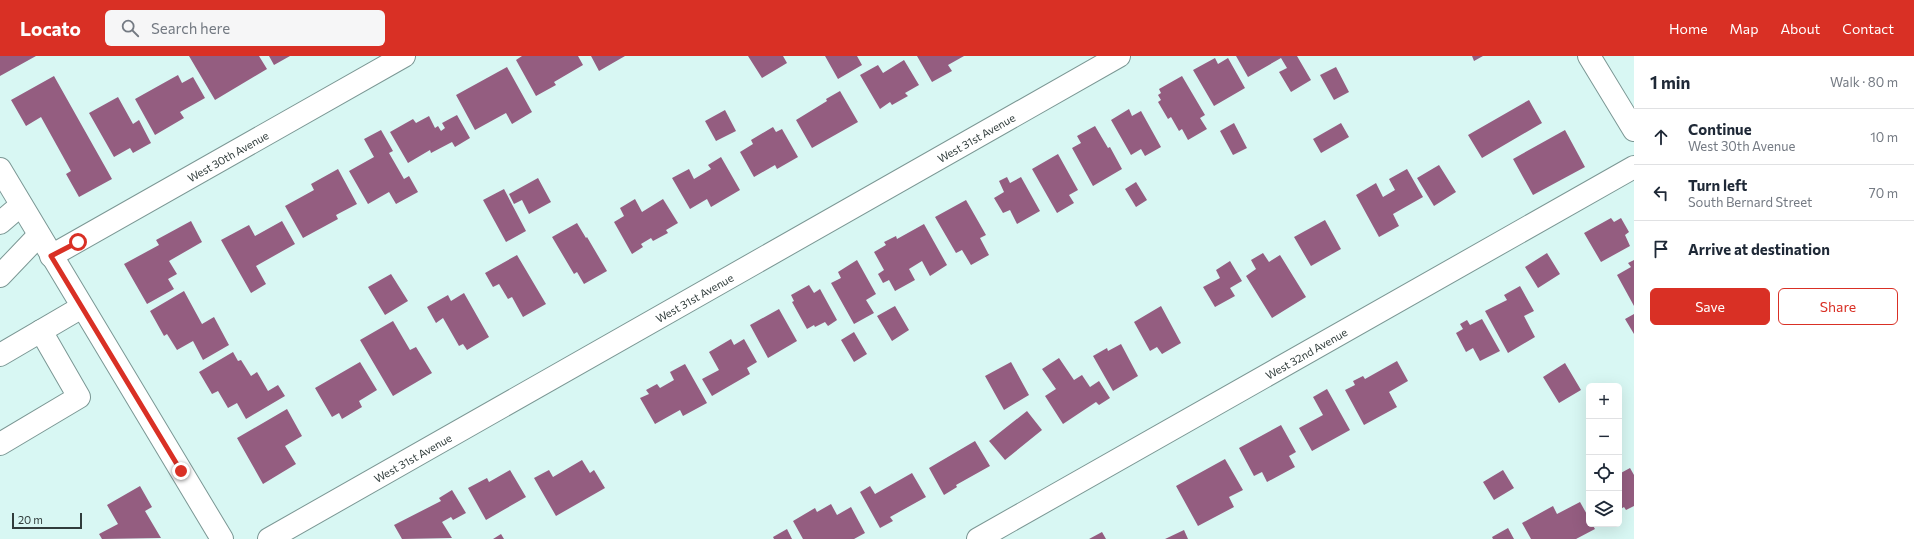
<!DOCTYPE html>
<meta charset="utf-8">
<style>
body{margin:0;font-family:Commissioner,sans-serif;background:#f6f6f7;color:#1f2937}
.controls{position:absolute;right:12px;bottom:12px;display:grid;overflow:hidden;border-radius:6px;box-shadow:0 4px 16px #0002}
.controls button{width:36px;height:36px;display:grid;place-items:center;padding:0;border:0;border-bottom:1px solid #e0e1e3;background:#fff;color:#1f2937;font:20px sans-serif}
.scale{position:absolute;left:12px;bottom:10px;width:70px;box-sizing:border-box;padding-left:4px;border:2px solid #303c3b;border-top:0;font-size:11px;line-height:14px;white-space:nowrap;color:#303c3b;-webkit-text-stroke:3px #d8f7f3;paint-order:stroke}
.stop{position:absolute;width:12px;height:12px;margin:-9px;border:3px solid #d93025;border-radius:50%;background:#fff}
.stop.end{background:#d93025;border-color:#fff;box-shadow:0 1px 4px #0008}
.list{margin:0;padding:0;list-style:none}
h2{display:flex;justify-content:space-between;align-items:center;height:52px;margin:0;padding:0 16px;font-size:17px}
h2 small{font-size:13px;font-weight:400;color:#747a83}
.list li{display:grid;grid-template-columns:26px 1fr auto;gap:12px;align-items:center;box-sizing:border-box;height:56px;padding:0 16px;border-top:1px solid #e0e1e3}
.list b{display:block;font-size:15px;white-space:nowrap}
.list p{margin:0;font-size:13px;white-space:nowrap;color:#747a83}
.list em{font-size:13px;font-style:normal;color:#747a83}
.actions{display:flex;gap:8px;padding:12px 16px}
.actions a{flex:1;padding:9px 0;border:1px solid #d93025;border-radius:6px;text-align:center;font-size:14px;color:#d93025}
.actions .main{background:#d93025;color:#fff}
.icon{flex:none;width:22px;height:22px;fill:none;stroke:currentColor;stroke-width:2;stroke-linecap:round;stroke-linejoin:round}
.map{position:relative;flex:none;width:1634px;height:483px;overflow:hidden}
header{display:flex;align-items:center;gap:24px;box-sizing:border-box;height:56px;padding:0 20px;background:#d93025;color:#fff}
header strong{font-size:19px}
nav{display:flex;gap:22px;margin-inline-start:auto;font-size:14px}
.search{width:280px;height:36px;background:#f6f6f7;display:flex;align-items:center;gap:10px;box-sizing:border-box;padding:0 14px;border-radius:6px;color:#747a83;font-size:15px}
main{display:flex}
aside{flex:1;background:#fff}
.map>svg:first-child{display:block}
.building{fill:#945d80}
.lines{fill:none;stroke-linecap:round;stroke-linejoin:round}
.minor-casing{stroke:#7b9794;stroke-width:24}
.minor{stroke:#fff;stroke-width:22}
.route{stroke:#d93025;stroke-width:5}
.labels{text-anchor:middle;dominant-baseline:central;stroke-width:4;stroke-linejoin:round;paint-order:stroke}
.street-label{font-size:11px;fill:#303c3b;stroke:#d8f7f3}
</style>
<header>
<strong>Locato</strong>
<div class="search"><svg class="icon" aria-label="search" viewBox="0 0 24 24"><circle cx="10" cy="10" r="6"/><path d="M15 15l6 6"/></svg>Search here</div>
<nav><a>Home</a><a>Map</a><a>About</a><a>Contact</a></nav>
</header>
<main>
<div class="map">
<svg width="1634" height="483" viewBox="0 0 1634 483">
<rect width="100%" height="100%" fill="#d8f7f3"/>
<path class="building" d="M0,0H36L0,20Z
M189,0H259L267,13L215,44Z
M269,0H290L274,9Z
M522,0H578L583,9L554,26L556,29L536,40L516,4Z
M591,0H625L599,15Z
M748,0H783L787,7L762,22Z
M825,0H857L862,9L838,23Z
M917,0H964L948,9L952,15L932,26Z
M1236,0H1297L1311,24L1291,36L1279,16L1287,12L1281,2L1248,21Z
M1472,0H1483L1474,5Z
M1215,2L1218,8L1228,2L1245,32L1214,50L1193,14Z
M904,4L919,29L905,37L908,40L892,49L890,46L880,53L860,19L878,9L883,17Z
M507,11L532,56L512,68L506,57L475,74L456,39Z
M1336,11L1349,36L1334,44L1320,19Z
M178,19L182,27L193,21L205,42L180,56L184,62L155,79L135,43Z
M54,20L112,123L79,141L66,118L71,115L41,61L26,70L11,44Z
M1182,20L1205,59L1200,62L1207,73L1188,84L1182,73L1179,75L1171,61L1168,63L1158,46L1161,44L1158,39L1161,37L1159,33Z
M840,35L858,66L812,92L796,64L827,45L826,43Z
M118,41L133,68L139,64L151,87L133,97L130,92L114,101L89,57Z
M1529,44L1542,67L1482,102L1468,79Z
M1129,53L1132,60L1141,55L1161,91L1145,100L1141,93L1131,99L1111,64Z
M725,54L736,75L716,85L705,65Z
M457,59L470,82L455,91L452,86L431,97L430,94L408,107L390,76L413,63L416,67L429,60L435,72L438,70L441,75L445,72L442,67Z
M1234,67L1247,92L1233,99L1220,75Z
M1341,67L1349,81L1321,97L1313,83Z
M1095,70L1108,92L1110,91L1122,113L1093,130L1072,92L1081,87L1077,80Z
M773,71L776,76L782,73L798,101L777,113L775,109L754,121L740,96L753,88L751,84Z
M381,74L393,95L389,97L404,123L409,120L418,136L396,148L389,136L368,148L349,115L374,101L364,83Z
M1565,74L1585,111L1533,139L1513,103Z
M1058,98L1078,134L1069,139L1074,147L1057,157L1032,113Z
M721,101L740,134L711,151L707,143L690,153L672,122L689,113L694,123L711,113L708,109Z
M1439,109L1456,136L1434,150L1417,122Z
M338,113L357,148L336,159L338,163L303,182L285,150L314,134L311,128Z
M1407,113L1423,141L1393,158L1399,170L1379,181L1356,139L1376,127L1383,141L1395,134L1389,123Z
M1007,121L1010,127L1021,121L1040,155L1017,168L1010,154L1003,157L994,142L1004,136L999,125Z
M538,122L551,146L529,158L522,144L514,148L509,138Z
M1136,126L1147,144L1136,151L1125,133Z
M504,133L526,175L506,186L483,144Z
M635,143L642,156L663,143L678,167L666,174L668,177L653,185L651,182L641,188L643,191L632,198L614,166L624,160L620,152Z
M966,144L986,179L980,182L989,199L971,209L962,194L956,197L935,161Z
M1611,162L1614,166L1621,162L1629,176L1625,179L1630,190L1601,206L1584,177Z
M1325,164L1341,193L1311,210L1294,181Z
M191,165L202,186L169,205L177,218L168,223L174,233L147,248L124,208L159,189L156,184Z
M282,165L295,188L256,210L266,228L251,237L221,184L249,169L255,180Z
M577,167L586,182L587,181L607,215L584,228L577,216L574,218L552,181Z
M924,168L947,209L930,220L922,205L909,213L915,224L895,235L889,224L883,227L878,218L884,214L874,196L886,189L884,186L896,180L897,183Z
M1263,197L1269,206L1280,199L1306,241L1272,262L1246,220L1256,213L1251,204Z
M1547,197L1560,218L1538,232L1525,211Z
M517,199L546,248L523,261L512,241L508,243L499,228L493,231L485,217Z
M857,204L876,238L866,244L874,257L854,268L831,227L841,222L838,216Z
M1634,204V250L1617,219L1631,211L1628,207Z
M1230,205L1242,225L1230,232L1235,240L1215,251L1203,231L1220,222L1216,214Z
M391,218L408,245L385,259L368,231Z
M809,229L814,237L820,233L837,264L828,270L825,266L815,271L814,269L807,273L792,246L794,245L791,239Z
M1520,230L1534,255L1524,260L1535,281L1508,297L1485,255L1507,244L1504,239Z
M184,235L202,268L214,261L229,289L203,304L193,285L177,294L167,278L164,280L150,255Z
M464,237L489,281L467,294L463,288L459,290L443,262L436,267L427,251L448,239L451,245Z
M895,250L909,274L892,285L877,260Z
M1161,250L1181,287L1162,298L1157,291L1150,295L1134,266Z
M779,253L797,285L768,302L750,269Z
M1634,258V278L1625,263Z
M1482,263L1500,295L1480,305L1473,292L1466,296L1456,277L1463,273L1460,268L1467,264L1470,269Z
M393,265L410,294L416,291L432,317L393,340L360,284Z
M854,276L867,298L854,306L841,284Z
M731,283L734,289L744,283L757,306L747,312L750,318L712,340L702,323L719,314L709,296Z
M1121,288L1138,320L1113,335L1093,300L1107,292L1108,295Z
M233,296L238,305L241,304L251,320L257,316L268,335L278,329L285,340L246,363L237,347L228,352L218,335L212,338L199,316Z
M1059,302L1074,324L1082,319L1090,331L1099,325L1110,342L1099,349L1096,346L1063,368L1045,340L1056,333L1042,313Z
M1397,305L1408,325L1389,336L1397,351L1364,369L1345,334L1355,329L1353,325L1363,320L1365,323Z
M360,306L377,334L359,345L362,351L342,363L339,357L332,361L315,332Z
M1011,306L1029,339L1004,354L985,320Z
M1565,307L1581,334L1559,347L1543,321Z
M685,308L707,347L683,360L680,354L655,368L640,342L649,338L646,334L657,328L660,332L674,324L670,316Z
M1327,333L1350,374L1312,395L1299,372L1323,359L1313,341Z
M287,353L302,380L285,390L296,408L263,428L237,382Z
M1027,355L1042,374L1005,404L989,385Z
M1281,369L1296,396L1289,400L1295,411L1267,426L1262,416L1254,420L1239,392Z
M975,385L990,410L956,429L957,431L944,439L929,412Z
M1225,403L1243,434L1229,441L1234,451L1198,470L1176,430Z
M582,404L590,417L594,414L605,432L556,460L534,422L549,414L553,421Z
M1630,412L1634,419V450L1626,454L1624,451L1619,454V418Z
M510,414L526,441L486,464L468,432L487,422L489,426Z
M1503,414L1514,432L1494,444L1483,426Z
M912,417L926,441L890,461L893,465L880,472L860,436L870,430L875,438Z
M140,430L152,451L145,455L161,482L102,483L99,478L118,468L107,449Z
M452,434L466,457L453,464L451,461L442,466L452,482L402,483L394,469L441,445L439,442Z
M1580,446L1589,462V468H1592L1595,473L1576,483H1531L1522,467L1553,450L1557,458Z
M831,448L837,459L851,451L865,477L854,483H803L793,465L815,452L817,456Z
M1508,472L1514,483H1493L1492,481Z
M787,473L792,483H774L773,481Z
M1184,474L1188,483H1165Z
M1102,476L1106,483H1089Z
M501,478L504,483H493Z"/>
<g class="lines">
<g class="minor-casing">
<g id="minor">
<path d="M1589,0L1634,74"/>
<path d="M0,113L222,483"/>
<path d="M0,167L21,149"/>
<path id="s1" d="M51,200L404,0"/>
<path d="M0,220L39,179"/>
<path d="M0,299L82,251"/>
<path d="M0,388L79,341L41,275"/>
<path id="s2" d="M269,483L1119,0"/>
<path id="s3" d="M978,483L1634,111"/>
</g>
</g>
<use href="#minor" class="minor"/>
</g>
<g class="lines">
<path class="route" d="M78,186L51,200L181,415"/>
</g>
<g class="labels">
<g class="street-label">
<text stroke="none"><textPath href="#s2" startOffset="813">West 31st Avenue</textPath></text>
<text stroke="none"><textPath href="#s1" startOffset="203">West 30th Avenue</textPath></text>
<text stroke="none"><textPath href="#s2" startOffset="489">West 31st Avenue</textPath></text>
<text stroke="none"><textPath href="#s3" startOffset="377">West 32nd Avenue</textPath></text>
<text stroke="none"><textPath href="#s2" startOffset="165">West 31st Avenue</textPath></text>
</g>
</g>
</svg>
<div class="controls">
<button>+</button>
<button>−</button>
<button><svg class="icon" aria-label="locate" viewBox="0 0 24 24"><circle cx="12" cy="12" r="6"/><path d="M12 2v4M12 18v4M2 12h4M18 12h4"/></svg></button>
<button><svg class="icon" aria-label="layers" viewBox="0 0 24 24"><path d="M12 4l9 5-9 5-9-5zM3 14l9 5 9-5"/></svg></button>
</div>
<div class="scale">20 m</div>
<div class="stop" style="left:78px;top:186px"></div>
<div class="stop end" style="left:181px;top:415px"></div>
</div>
<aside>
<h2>1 min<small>Walk · 80 m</small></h2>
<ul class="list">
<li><svg class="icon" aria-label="ahead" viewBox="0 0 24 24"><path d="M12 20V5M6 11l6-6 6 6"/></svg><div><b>Continue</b><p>West 30th Avenue</p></div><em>10 m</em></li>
<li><svg class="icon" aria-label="left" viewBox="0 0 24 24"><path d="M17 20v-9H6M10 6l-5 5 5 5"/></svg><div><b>Turn left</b><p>South Bernard Street</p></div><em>70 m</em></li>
<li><svg class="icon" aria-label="arrive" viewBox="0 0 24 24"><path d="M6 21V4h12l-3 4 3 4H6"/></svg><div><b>Arrive at destination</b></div></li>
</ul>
<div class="actions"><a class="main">Save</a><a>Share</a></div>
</aside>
</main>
